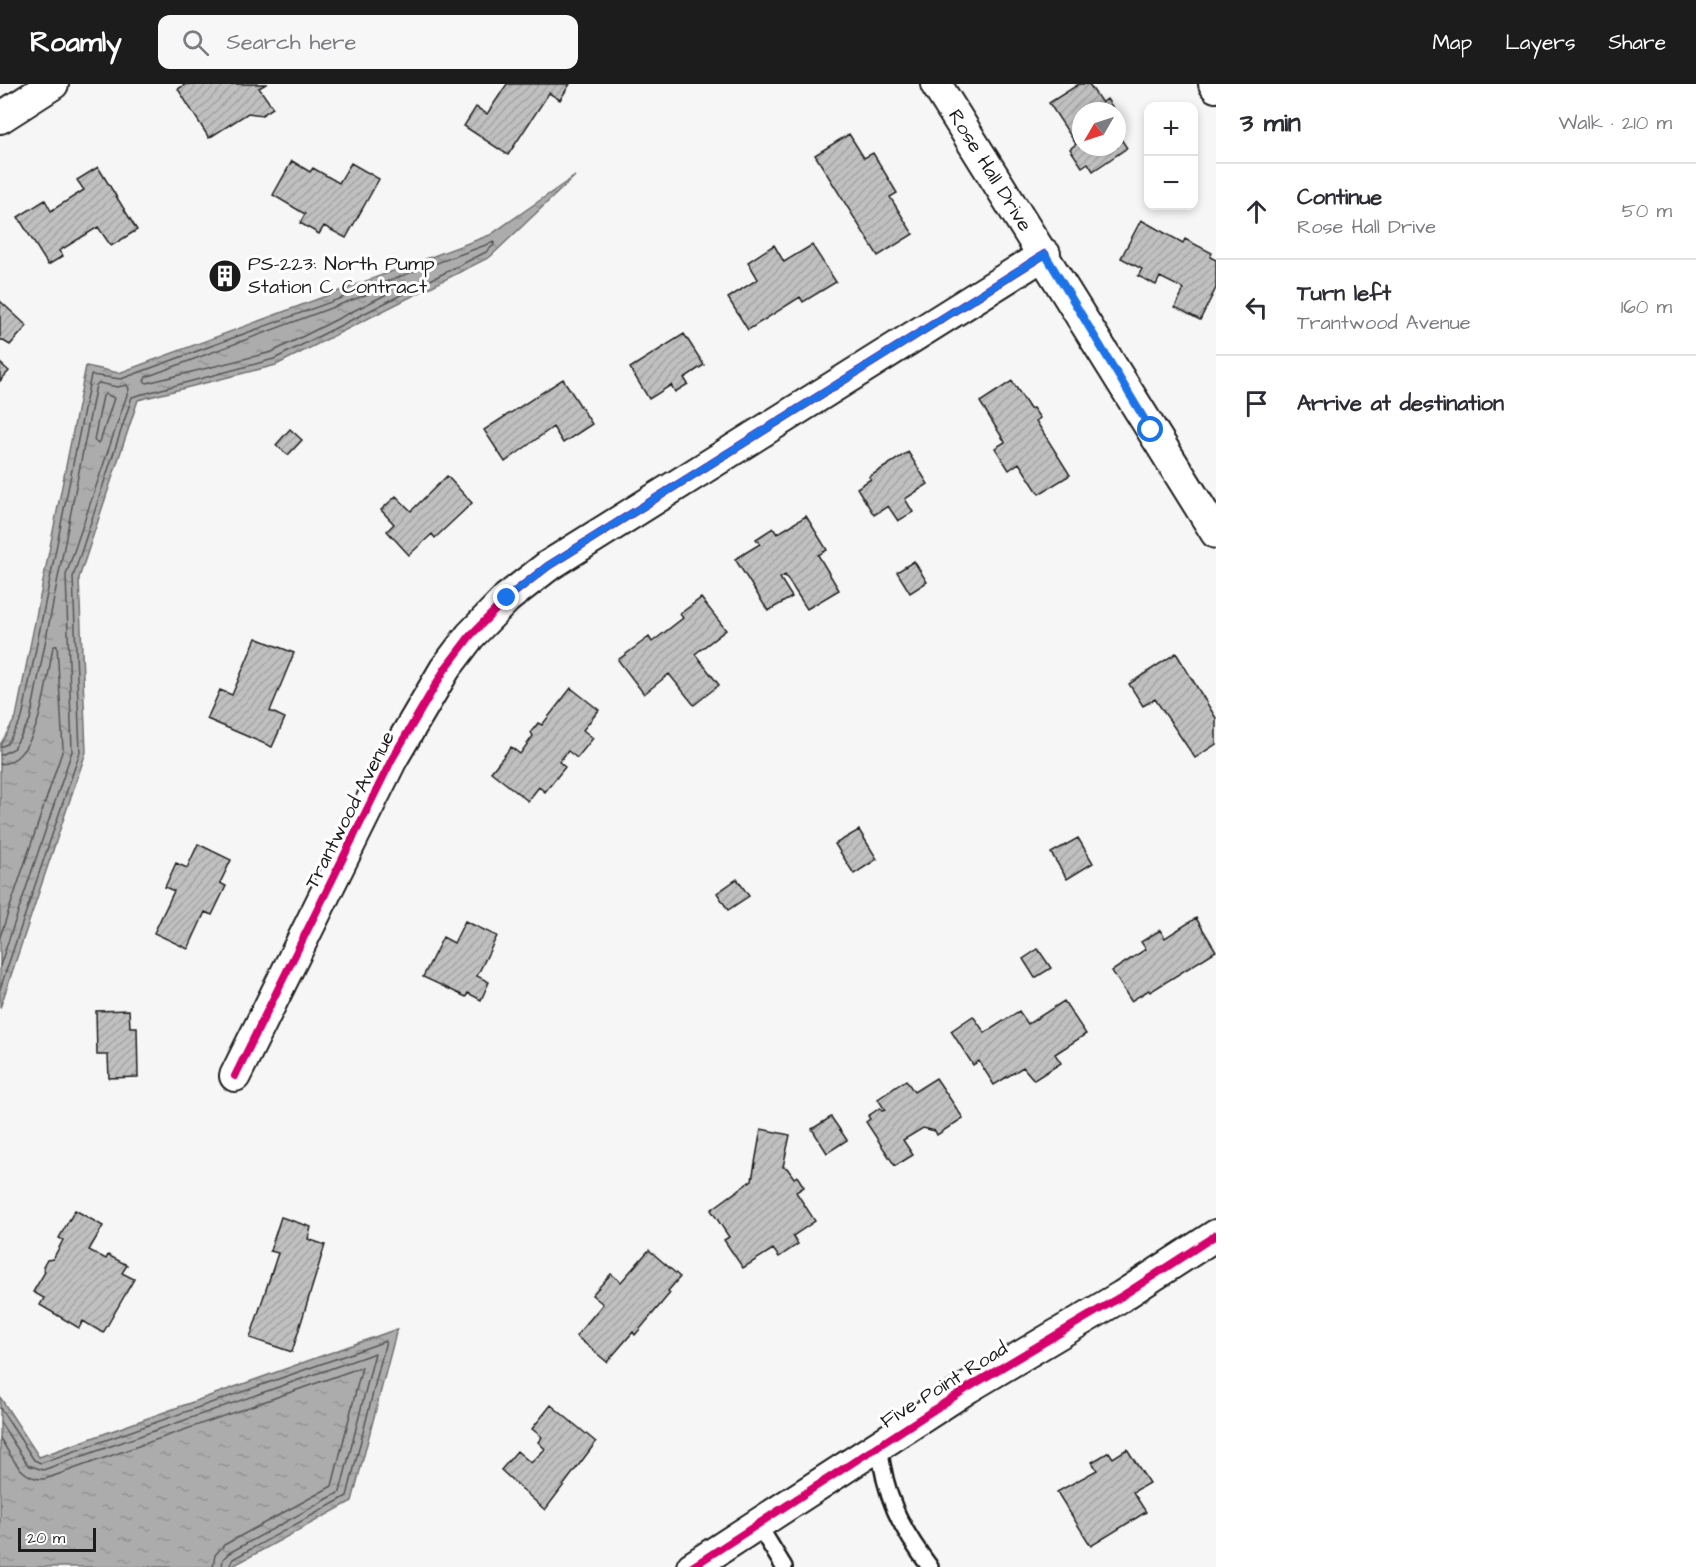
<!DOCTYPE html>
<meta charset="utf-8">
<style>
body{margin:0;font-family:"Architects Daughter",sans-serif;background:#f7f7f7;color:#2b2b33}
.controls{position:absolute;right:18px;top:18px;display:grid;overflow:hidden;border-radius:12px;box-shadow:0 3px 9px #0003}
.controls button{width:54px;height:54px;display:grid;place-items:center;padding:0;border:0;border-bottom:2px solid #e1e1e2;background:#fff;color:#2b2b33;font:30px sans-serif}
.compass{position:absolute;left:1072px;top:18px;width:54px;height:54px;border-radius:50%;background:#fff;box-shadow:0 3px 9px #0003;rotate:231deg}
.scale{position:absolute;left:18px;bottom:15px;width:78px;box-sizing:border-box;padding-left:6px;border:3px solid #1c1c1c;border-top:0;font-size:16px;line-height:21px;white-space:nowrap;color:#1c1c1c;-webkit-text-stroke:4px #fff;paint-order:stroke}
.stop{position:absolute;width:18px;height:18px;margin:-14px;border:4px solid #1a73e8;border-radius:50%;background:#fff}
.stop.end{background:#1a73e8;border-color:#fff;box-shadow:0 2px 6px #0008}
.list{margin:0;padding:0;list-style:none}
h2{display:flex;justify-content:space-between;align-items:center;height:78px;margin:0;padding:0 24px;font-size:26px}
h2 small{font-size:20px;font-weight:400;color:#7c7c81}
.list li{display:grid;grid-template-columns:39px 1fr auto;gap:18px;align-items:center;box-sizing:border-box;height:96px;padding:0 24px;border-top:2px solid #e1e1e2}
.list b{display:block;font-size:22px;white-space:nowrap}
.list p{margin:0;font-size:20px;white-space:nowrap;color:#7c7c81}
.list em{font-size:20px;font-style:normal;color:#7c7c81}
.icon{flex:none;width:33px;height:33px;fill:none;stroke:currentColor;stroke-width:2;stroke-linecap:round;stroke-linejoin:round}
.map{position:relative;flex:none;width:1216px;height:1483px;overflow:hidden}
header{display:flex;align-items:center;gap:36px;box-sizing:border-box;height:84px;padding:0 30px;background:#1c1c1c;color:#fff}
header strong{font-size:28px}
nav{display:flex;gap:33px;margin-inline-start:auto;font-size:21px}
.search{width:420px;height:54px;background:#f7f7f7;display:flex;align-items:center;gap:15px;box-sizing:border-box;padding:0 21px;border-radius:12px;color:#7c7c81;font-size:22px}
main{display:flex}
aside{flex:1;background:#fff}
.map>svg:first-child{display:block}
.water{fill:url(#water-ripples);stroke:#727272;stroke-width:1.5}
.lines{fill:none;stroke-linecap:round;stroke-linejoin:round}
.shore{stroke:#565656;stroke-width:1.5}
.building{fill:url(#building-hatch);stroke:#1c1c1c;stroke-width:1.5}
.lane-casing{stroke:#1c1c1c;stroke-width:20}
.street-casing{stroke:#1c1c1c;stroke-width:34}
.lane{stroke:#fff;stroke-width:15}
.street{stroke:#fff;stroke-width:30}
.cycleway-casing{stroke:#fff;stroke-width:11}
.cycleway{stroke:#d6006c;stroke-width:8}
.route{stroke:#1a73e8;stroke-width:8}
.labels{text-anchor:middle;dominant-baseline:central;stroke-width:6;stroke-linejoin:round;paint-order:stroke}
.street-label{font-size:20px;fill:#1c1c1c;stroke:#fff}
.poi-label{font-size:20px;fill:#1c1c1c;stroke:#fff;text-anchor:start}
</style>
<header>
<strong>Roamly</strong>
<div class="search"><svg class="icon" aria-label="search" viewBox="0 0 24 24"><circle cx="10" cy="10" r="6"/><path d="M15 15l6 6"/></svg>Search here</div>
<nav><a>Map</a><a>Layers</a><a>Share</a></nav>
</header>
<main>
<div class="map">
<svg width="1216" height="1483" viewBox="0 0 1216 1483">
<defs>
<pattern id="water-ripples" width="26" height="14" patternUnits="userSpaceOnUse" patternTransform="scale(1.5)"><rect width="26" height="14" fill="#acacac"/><path d="M2 4q2-2 4 0t4 0M15 11q2-2 4 0t4 0" fill="none" stroke="#939393"/></pattern>
<pattern id="building-hatch" width="6" height="6" patternUnits="userSpaceOnUse" patternTransform="scale(1.5)"><rect width="6" height="6" fill="#c0c0c0"/><path d="M-1 1l2-2M0 6l6-6M5 7l2-2" fill="none" stroke="#a4a4a4"/></pattern>
</defs>
<rect width="100%" height="100%" fill="#f6f6f6"/>
<filter id="ink" filterUnits="userSpaceOnUse"><feTurbulence type="fractalNoise" baseFrequency=".0167" numOctaves="2"/><feDisplacementMap in="SourceGraphic" scale="12" xChannelSelector="R" yChannelSelector="G"/><feConvolveMatrix kernelMatrix="1 2 1 2 8 2 1 2 1" color-interpolation-filters="sRGB"/></filter>
<g filter="url(#ink)">
<path class="water" d="M575,92L490,173L276,281L138,316L79,494L86,668L0,924V661L16,633L86,282L119,289L490,151Z
M397,1245L352,1417L231,1483H0V1313L39,1373Z"/>
<g class="lines">
<path class="shore" d="M387,203L391,205L389,209L272,268L147,299L144,297L146,293Z
M106,310L114,314L100,358L97,359L94,356L103,312Z
M0,663L7,660L22,634L91,291L121,295L494,158V161L486,168L274,275L132,313L73,493L80,668L0,905
M0,671L13,665L30,636L96,301L99,299L117,303L127,301L129,305L66,491L72,667L0,882
M0,680C40,678 47,593 53,563L57,561L63,665L0,853
M0,1324L34,1376L41,1379L386,1257L347,1412L233,1475L229,1483
M0,1338L28,1381L43,1386L375,1269L340,1408L229,1469L223,1475L222,1483
M0,1354C11,1371 21,1397 45,1395L362,1283L332,1402L224,1461L215,1471L213,1483"/>
</g>
<path class="building" d="M186,0H266L259,4L273,24L262,31L248,29L209,54L178,5Z
M507,0H570L560,16L549,9L508,71L464,42L476,23L487,30Z
M1079,0H1089L1102,19L1107,15L1115,27H1081V63H1117V49L1127,64L1093,87L1088,79L1082,83L1070,65L1076,60L1049,19Z
M849,50L864,74L873,69L897,109L890,113L913,150L878,172L815,71Z
M292,77L310,88L313,84L339,99L351,79L379,95L346,154L324,142L319,150L300,139L305,130L273,111Z
M98,83L137,146L111,162L98,143L59,167L63,172L48,181L18,133L45,116L51,127L84,106L77,96Z
M1141,136L1183,159L1185,155L1212,169L1210,173L1216,176V204L1200,236L1175,223L1184,205L1160,193L1156,201L1138,192L1142,185L1121,174Z
M774,161L784,178L812,161L836,198L803,218L800,213L748,246L728,214L758,195L748,178Z
M227,179L237,195L222,205L212,190Z
M0,217L27,242L10,261L0,255Z
M684,250L704,281L684,294L688,300L675,308L671,301L649,315L630,284Z
M0,279L9,287L0,297Z
M563,295L592,340L563,359L553,343L505,378L484,346Z
M1012,297L1030,325L1033,324L1040,334L1036,337L1070,391L1039,410L1019,379L1009,386L995,364L1005,358L980,318Z
M290,345L302,356L288,371L276,361Z
M908,368L928,400L905,415L913,428L898,437L888,422L874,431L857,404L871,395L869,393Z
M447,392L472,419L435,454L432,450L409,471L387,447L394,440L381,426L396,412L411,427Z
M806,432L827,466L818,471L839,506L807,525L785,491L780,494L792,513L768,527L735,475L760,460L756,455L773,444L777,450Z
M914,477L927,498L910,509L897,488Z
M701,514L726,546L695,570L719,601L694,621L669,590L644,610L618,576L649,553L652,558L683,534L680,530Z
M256,554L294,569L270,627L285,634L272,663L207,635L220,606L232,611Z
M1176,569L1216,634V660L1195,674L1155,615L1143,622L1129,600Z
M571,604L599,626L583,646L593,654L577,674L568,667L559,678L565,683L545,708L539,703L528,717L491,688L511,663L520,670L533,652L531,648L538,639L542,641Z
M859,746L877,775L854,790L835,760Z
M1078,754L1093,779L1067,795L1051,769Z
M198,760L231,776L220,799L226,802L212,831L205,828L188,865L154,849L174,807L165,803L176,779L187,784Z
M737,795L749,812L728,826L717,809Z
M1196,834L1216,867L1150,908L1149,906L1131,917L1112,887L1146,865L1141,858L1160,846L1165,854Z
M465,837L497,852L477,892L489,898L481,916L468,909L466,913L423,893L443,853L454,859Z
M1038,865L1051,884L1035,894L1023,875Z
M1064,917L1086,950L1055,970L1061,979L1034,996L1023,983L994,1001L979,977L973,981L951,947L973,932L985,949L1019,927L1028,940Z
M129,926L130,943H137L138,993L109,994L108,971H97L96,927Z
M936,994L963,1034L937,1051L935,1047L923,1044L903,1056L913,1071L895,1082L866,1038L870,1035L868,1032L880,1024L882,1027L885,1026L878,1015L906,996L914,1008Z
M831,1033L847,1056L827,1069L812,1045Z
M761,1045L790,1051L783,1083L787,1084L794,1094L797,1092L804,1103L796,1108L815,1137L793,1152L798,1160L779,1173L773,1165L743,1184L724,1156L729,1153L711,1126L752,1096Z
M75,1126L103,1142L89,1166L106,1175L108,1171L127,1181L122,1189L134,1195L103,1249L83,1237L79,1244L40,1221L44,1214L33,1208L45,1188L43,1183L47,1176L53,1175L63,1156L59,1154Z
M281,1133L311,1143L308,1155L325,1161L292,1268L250,1254L278,1169L270,1167Z
M649,1166L680,1193L668,1207L670,1209L635,1251L633,1248L607,1278L576,1252L603,1220L592,1211L611,1190L621,1198Z
M551,1321L596,1358L545,1426L501,1386L517,1367L531,1379L545,1365L538,1358L542,1353L532,1345Z
M1127,1365L1149,1399L1133,1408L1146,1428L1091,1462L1057,1408L1097,1386L1092,1378L1109,1368L1113,1374Z"/>
<g class="lines">
<g class="lane-casing">
<path id="lane" d="M879,1361C885,1412 899,1442 930,1483
M757,1439L784,1483"/>
</g>
<g class="street-casing">
<g id="street">
<path id="s1" d="M936,0L1216,449"/>
<path d="M1214,0L1216,3"/>
<path d="M0,34L53,0"/>
<path d="M235,992L392,675L445,585L470,552L507,514L548,482L1045,170"/>
<path d="M692,1483L969,1303L1122,1212L1216,1151"/>
</g>
</g>
<use href="#lane" class="lane"/>
<use href="#street" class="street"/>
<g class="cycleway-casing">
<path id="cycleway" d="M235,992L392,675L445,585L470,552L507,514L548,482L1045,170
M692,1483L969,1303L1122,1212L1216,1151"/>
</g>
<use href="#cycleway" class="cycleway"/>
</g>
</g>
<g class="lines" filter="url(#ink)">
<path class="route" d="M507,514L548,482L1045,170L1151,346"/>
</g>
<defs>
<g id="building-disc" transform="scale(1.725)"><circle r="9.5" fill="#1c1c1c" stroke="#fff"/><path d="M-4-6H4V6H1V3H-1V6H-4ZM-2.5-4.3h1.7v1.8h-1.7ZM.8-4.3h1.7v1.8H.8ZM-2.5-1h1.7V.8h-1.7ZM.8-1h1.7V.8H.8Z" fill="#fff"/></g>
</defs>
<g fill-rule="evenodd">
<use href="#building-disc" x="225" y="192"/>
</g>
<g class="labels">
<g class="street-label">
<text stroke="none"><textPath href="#s1" startOffset="102">Rose Hall Drive</textPath></text>
<text transform="translate(350 726) rotate(-63)">Trantwood Avenue</text>
<text transform="translate(944 1301) rotate(-32)">Five Point Road</text>
</g>
<g class="poi-label">
<text x="248" y="180">PS-223: North Pump<tspan x="248" dy="23">Station C Contract</tspan></text>
</g>
</g>
</svg>
<div class="controls">
<button>+</button>
<button>−</button>
</div>
<svg class="compass" viewBox="-18 -18 36 36"><path d="M0-13l5 13h-10z" fill="#e53935"/><path d="M0 13l5-13h-10z" fill="#7c7c81"/></svg>
<div class="scale">20 m</div>
<div class="stop" style="left:1151px;top:346px"></div>
<div class="stop end" style="left:507px;top:514px"></div>
</div>
<aside>
<h2>3 min<small>Walk · 210 m</small></h2>
<ul class="list">
<li><svg class="icon" aria-label="ahead" viewBox="0 0 24 24"><path d="M12 20V5M6 11l6-6 6 6"/></svg><div><b>Continue</b><p>Rose Hall Drive</p></div><em>50 m</em></li>
<li><svg class="icon" aria-label="left" viewBox="0 0 24 24"><path d="M17 20v-9H6M10 6l-5 5 5 5"/></svg><div><b>Turn left</b><p>Trantwood Avenue</p></div><em>160 m</em></li>
<li><svg class="icon" aria-label="arrive" viewBox="0 0 24 24"><path d="M6 21V4h12l-3 4 3 4H6"/></svg><div><b>Arrive at destination</b></div></li>
</ul>
</aside>
</main>
